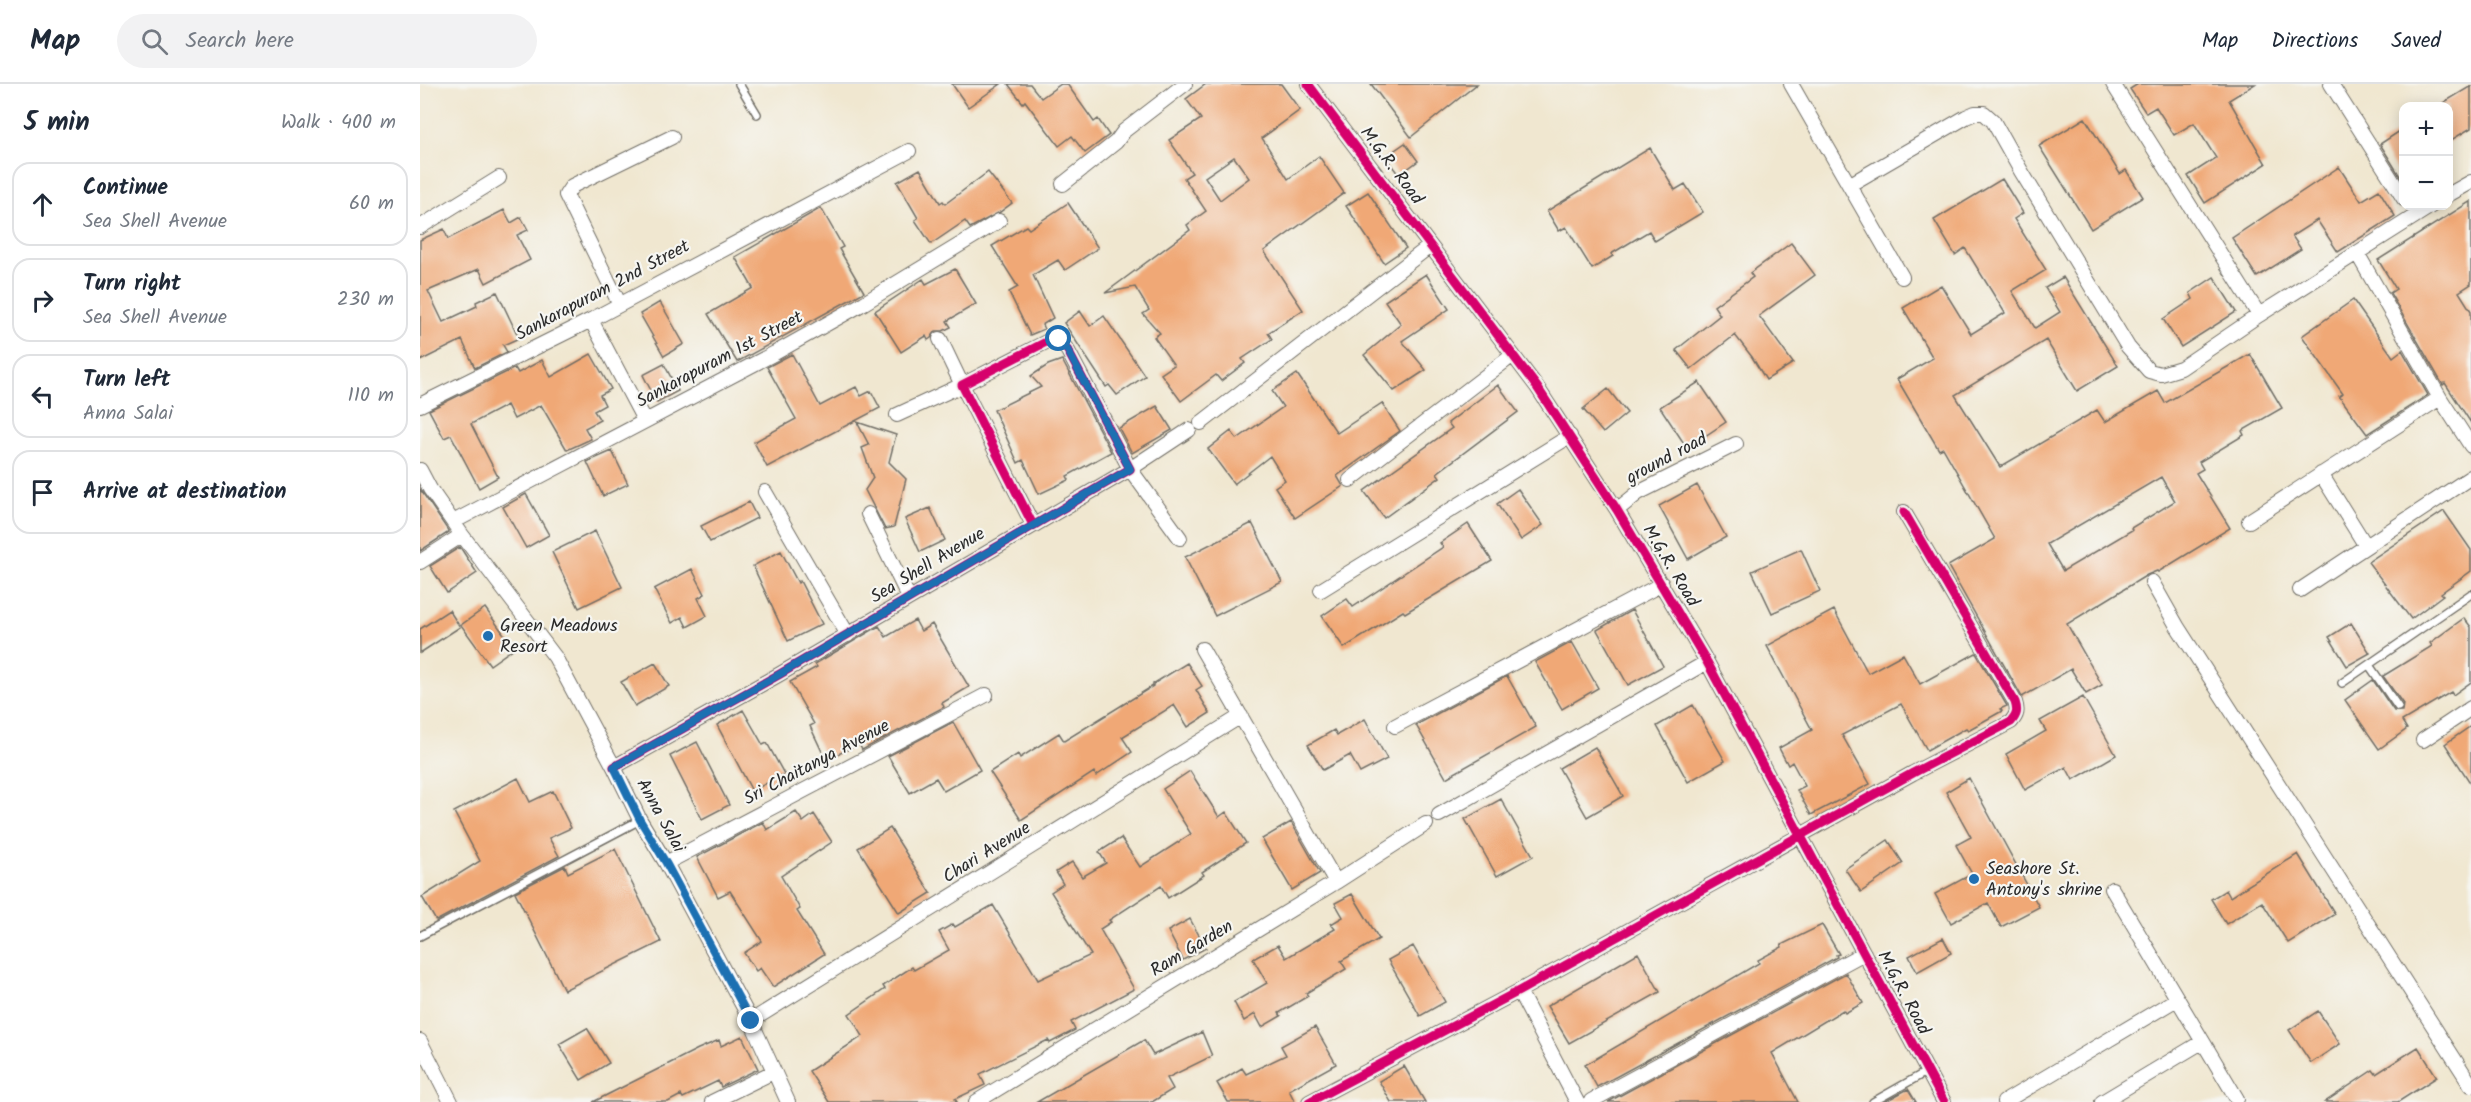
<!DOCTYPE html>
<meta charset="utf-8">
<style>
body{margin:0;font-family:Kalam,sans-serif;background:#f2f2f3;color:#1f2937}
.controls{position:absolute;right:18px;top:18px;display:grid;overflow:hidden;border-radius:12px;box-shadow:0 3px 15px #0003}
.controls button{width:54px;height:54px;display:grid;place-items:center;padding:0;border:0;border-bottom:2px solid #e0e1e3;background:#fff;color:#1f2937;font:30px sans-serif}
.stop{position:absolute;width:18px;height:18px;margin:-14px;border:4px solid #1f6fb2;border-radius:50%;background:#fff}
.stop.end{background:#1f6fb2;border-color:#fff;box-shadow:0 2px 6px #0008}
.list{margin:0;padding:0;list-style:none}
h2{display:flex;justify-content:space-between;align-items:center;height:78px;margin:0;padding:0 24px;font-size:26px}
h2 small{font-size:20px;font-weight:400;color:#747a83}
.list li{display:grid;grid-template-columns:39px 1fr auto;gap:18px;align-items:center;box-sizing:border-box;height:84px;margin:0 12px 12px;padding:0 12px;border:2px solid #e0e1e3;border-radius:18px}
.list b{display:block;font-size:22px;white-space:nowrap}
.list p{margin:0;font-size:20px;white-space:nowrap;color:#747a83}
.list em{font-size:20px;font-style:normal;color:#747a83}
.icon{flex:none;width:33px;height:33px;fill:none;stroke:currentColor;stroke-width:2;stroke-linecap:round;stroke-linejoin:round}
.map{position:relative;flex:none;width:2051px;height:1018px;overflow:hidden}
header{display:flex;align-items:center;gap:36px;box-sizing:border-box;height:84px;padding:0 30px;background:#fff;border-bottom:2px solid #e0e1e3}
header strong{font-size:28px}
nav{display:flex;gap:33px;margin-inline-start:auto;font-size:21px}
.search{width:420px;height:54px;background:#f2f2f3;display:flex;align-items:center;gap:15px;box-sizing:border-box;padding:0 21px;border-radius:33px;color:#747a83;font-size:22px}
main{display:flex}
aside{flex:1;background:#fff}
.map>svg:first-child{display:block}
.building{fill:#f0a876;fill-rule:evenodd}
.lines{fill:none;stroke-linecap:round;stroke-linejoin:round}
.lane-casing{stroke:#706d65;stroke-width:10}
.street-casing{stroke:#706d65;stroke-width:16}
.lane{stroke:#fff;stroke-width:7}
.street{stroke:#fff;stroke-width:14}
.cycleway-casing{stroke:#f6f6f2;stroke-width:13}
.cycleway{stroke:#d6006c;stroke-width:9}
.route{stroke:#1f6fb2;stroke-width:8}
.poi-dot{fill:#1f6fb2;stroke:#f6f6f2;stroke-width:2}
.labels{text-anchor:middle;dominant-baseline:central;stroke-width:4.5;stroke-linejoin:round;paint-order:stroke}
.street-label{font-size:18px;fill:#2b2b2b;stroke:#f6f6f2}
.poi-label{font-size:18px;fill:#2b2b2b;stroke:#f6f6f2;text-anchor:start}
</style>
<header>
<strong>Map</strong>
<div class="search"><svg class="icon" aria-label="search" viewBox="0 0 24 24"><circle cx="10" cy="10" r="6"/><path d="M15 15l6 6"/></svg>Search here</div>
<nav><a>Map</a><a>Directions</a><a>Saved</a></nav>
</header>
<main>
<aside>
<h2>5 min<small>Walk · 400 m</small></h2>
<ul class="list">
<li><svg class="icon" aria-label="ahead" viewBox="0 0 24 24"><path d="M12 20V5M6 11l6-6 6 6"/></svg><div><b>Continue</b><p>Sea Shell Avenue</p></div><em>60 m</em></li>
<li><svg class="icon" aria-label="right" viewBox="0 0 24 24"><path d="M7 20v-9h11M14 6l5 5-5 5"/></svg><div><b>Turn right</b><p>Sea Shell Avenue</p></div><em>230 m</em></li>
<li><svg class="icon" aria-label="left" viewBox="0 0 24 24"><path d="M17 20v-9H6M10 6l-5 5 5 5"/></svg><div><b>Turn left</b><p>Anna Salai</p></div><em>110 m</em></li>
<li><svg class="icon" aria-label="arrive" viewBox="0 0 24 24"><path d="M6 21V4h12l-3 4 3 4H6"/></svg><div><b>Arrive at destination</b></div></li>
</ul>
</aside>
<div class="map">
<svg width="2051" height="1018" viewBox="0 0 2051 1018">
<rect width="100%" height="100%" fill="#f6f6f2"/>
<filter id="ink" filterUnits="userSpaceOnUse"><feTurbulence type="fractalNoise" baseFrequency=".0167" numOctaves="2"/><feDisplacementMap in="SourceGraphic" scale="12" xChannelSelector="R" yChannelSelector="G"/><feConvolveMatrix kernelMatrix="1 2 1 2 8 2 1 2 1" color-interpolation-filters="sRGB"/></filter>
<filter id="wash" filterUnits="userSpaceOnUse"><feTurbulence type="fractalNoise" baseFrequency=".008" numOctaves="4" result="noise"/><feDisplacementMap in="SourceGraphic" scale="24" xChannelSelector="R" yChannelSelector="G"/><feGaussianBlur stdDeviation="1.35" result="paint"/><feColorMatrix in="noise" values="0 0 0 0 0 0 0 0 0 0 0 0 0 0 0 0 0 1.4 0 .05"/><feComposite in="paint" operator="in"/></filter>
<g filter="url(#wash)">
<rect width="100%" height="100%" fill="#f0e7d0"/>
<g id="blocks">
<path class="building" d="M532,0H581L548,23Z
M588,0H610L621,14L641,0H647L674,38L678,35L689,51L665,69L652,52L639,62L605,17L603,19Z
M786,0H861L880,26L842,54L868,95L899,72L924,109L844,167L883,226L848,249L852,255L822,275L825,279L801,297L796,291L761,317L741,290L754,281L734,253L740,249L723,230L729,226L715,203L685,209L770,146L767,141L786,127L764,94L772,89L749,56L781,35L766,15ZM814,73L829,94L800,116L785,93Z
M951,0H1057L991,53Z
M1718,0H1835L1809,16L1846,80L1785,119L1768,92L1796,74L1774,39L1754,51L1736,23L1726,29L1710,5Z
M2051,2V44L2028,58V22H2018Z
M1665,34L1700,90L1706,86L1723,113L1671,145L1619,62Z
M1983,45V97L1960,60Z
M985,59L998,77L979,91L965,73Z
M1230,64L1255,106L1265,100L1283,128L1235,157L1229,147L1191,170L1193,172L1172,185L1146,143L1139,147L1127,127Z
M1919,83L1941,117L1959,106L1975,132L1918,168L1897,136L1872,152L1881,165L1837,193L1812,154Z
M500,85L520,119L523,117L525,120L568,88L592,119L580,128L550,144L545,137L511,160L495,136L498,134L477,98Z
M1582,95L1603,129L1594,135L1626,186L1592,207L1615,244L1640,228L1625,204L1643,193L1698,282L1657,307L1626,256L1535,311L1580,383L1677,326L1685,338L1738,307L1745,319L1830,270L1862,324L1822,347L1824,351L1779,378L1783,385L1776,389L1810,444L1738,488L1737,487L1727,491L1647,540L1682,601L1666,610L1651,585L1602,613L1528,482L1575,455L1523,364L1519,366L1477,295L1513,274L1483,224L1521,201L1551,250L1585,229L1545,164L1535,171L1514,136ZM1741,393L1755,417L1711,444L1712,446L1643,487L1627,460Z
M948,108L986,164L964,179L926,122Z
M2051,117V200L2039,208L2051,227V339L2025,299L2023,301L1970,209L1976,205L1958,176Z
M648,119L678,164L645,186L638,176L613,191L633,234L622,241L624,245L610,251L589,208L598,203L572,162L606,142L609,145Z
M401,124L423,163L419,165L444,208L317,278L288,230L333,204L315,173Z
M84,126L91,139L101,133L108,146L97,151L110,176L66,199L59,185L8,207L23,238L57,222L56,218L77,208L99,254L83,261L87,268L55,284L42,256L0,277V156L24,145L28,155Z
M1371,159L1395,191L1339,232L1373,279L1346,296L1332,273L1315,251L1271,285L1256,266L1300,231L1294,222L1333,193L1330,189Z
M535,185L556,220L527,237L531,243L523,247H516L511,254L508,256L506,252L481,268L455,227L503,195L506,200Z
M1006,190L1029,225L982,257L1006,286L974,307L944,271L981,240L965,217Z
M1794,193L1816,228L1761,263L1743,235L1773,215L1770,209Z
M1933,216L1973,273L1982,266L2008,311L1947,350L1919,312L1923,310L1882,252Z
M240,218L264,260L244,272L220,230Z
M660,227L670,242L684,232L725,292L697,311L689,301L686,303L644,239Z
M171,270L191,305L180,311L185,321L174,327L180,336L165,344L171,355L147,366L121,321L94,335L87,321L51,340L78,393L59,404L31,351L24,354L9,326L95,284L98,289L122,276L131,293Z
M372,270L400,322L436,303L441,312L451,307L460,324L347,383L334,358L376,335L347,283Z
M642,276L691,368L647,392L649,396L619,410L603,376L598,379L574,326L621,303L611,292L628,281Z
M244,280L258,307L237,318L223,291Z
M877,290L917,349L962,319L980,347L917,392L923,402L875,434L855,403L865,396L850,372L814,400L788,365L811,347L817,355L863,323L852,307Z
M1279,298L1306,338L1267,364L1240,323Z
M1078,301L1098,328L1017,389L1020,393L964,434L944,407L1032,344L1028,339Z
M1188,305L1207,329L1183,349L1163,325Z
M737,322L752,346L712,369L699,344Z
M437,338L476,351L469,378L486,395L474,443L465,445L445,406L453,394L442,364L449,361Z
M192,367L208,400L183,412L167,378Z
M1277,401L1306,453L1268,475L1239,422Z
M0,405L29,448L0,467Z
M1098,405L1123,441L1101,456L1077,420Z
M106,410L129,451L106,464L83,423Z
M329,418L337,434L290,458L281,442Z
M510,424L525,456L500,468L485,435Z
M2024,427L2051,466V487L2021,509L2023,511L1991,535L1948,478Z
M832,439L862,498L795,532L765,473Z
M1048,440L1072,477L985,529L983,527L924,564L902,532L927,515L933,523L1023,463L1020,459Z
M175,447L202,503L159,524L132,468Z
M40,463L57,489L27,509L10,482Z
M1381,465L1400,507L1352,529L1332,487Z
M361,467L378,499L380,497L402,540L368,557L333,482Z
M272,485L285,510L278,514L287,532L267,543L262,533L252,539L234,505Z
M65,524L94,564L70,581L41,541Z
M29,526L40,543L0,569V545Z
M1212,526L1243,582L1208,601L1177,546Z
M1414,526L1448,589L1483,570L1500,600L1556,569L1587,622L1580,625L1582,627L1548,646L1546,644L1507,666L1481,620L1422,651L1450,700L1391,731L1377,706L1385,702L1372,678L1368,681L1359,664L1392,646L1347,562Z
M2044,534L2051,543V598L2033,611L2031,608L1982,637L1987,645L1959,665L1925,616L1953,596L1974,627H1982L1983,620L1963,592L2012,562L2010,559Z
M495,536L501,547L512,540L549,603L522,619L524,623L442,666L439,660L406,676L390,642L394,640L370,598L397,583L395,580L459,542L466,553Z
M1931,539L1950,569L1927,582L1909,553Z
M1152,558L1178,604L1142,625L1115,578Z
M235,579L249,602L215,622L201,598Z
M767,579L782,602L776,606L790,629L768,643L754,621L702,653L712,668L676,692L674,688L601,736L570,688L598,670L600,674L639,649L644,657L733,602V600Z
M1087,592L1116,643L1026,694L996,641Z
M1663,613L1696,671L1653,696L1646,683L1605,706L1586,670L1626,647L1620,637Z
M1273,621L1305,677L1268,698L1237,642Z
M323,626L343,661L347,659L364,690L332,707L297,641Z
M945,635L967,675L940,689L930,671L903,686L888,661L914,646L917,651Z
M533,638L560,686L524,707L516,694L490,709L468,672Z
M2051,642V700L2025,660Z
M277,658L309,721L282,735L250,672Z
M1175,663L1203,712L1167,733L1139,684Z
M770,687L799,733L806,728L826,759L782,788L784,791L748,814L741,802L689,836L691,838L680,845L714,905L651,938L655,946L630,959L628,956L560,990L565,1001L535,1015L537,1018H409L389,987L443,952L429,930L465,905L463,902L492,883L494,886L529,866L519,848L533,840L535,843L573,821L618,896L671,871L631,808L643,800L636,788L652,778L662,793L686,779L679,768L701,754L720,783L771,750L743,705Z
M98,694L110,718L133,707L151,744L129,754L139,772L16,837L2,813L60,777L34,728Z
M1549,694L1619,823L1581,843L1568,819L1531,839L1515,810L1552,790L1536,761L1551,753L1526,708Z
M1081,715L1113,772L1077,792L1045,735Z
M376,728L383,738L394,730L412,758L361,792L380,825L377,827L404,870L353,903L340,884L336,887L324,869L342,857L310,807L298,813L277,773L343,738L347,746Z
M871,738L900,789L872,806L842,755Z
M470,744L511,809L479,829L438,764Z
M1468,756L1483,779L1441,808L1425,785Z
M195,765L241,858L144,906L95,808L145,782L148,789Z
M1878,770L1915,830L1868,859L1842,818L1806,840L1791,815L1806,806L1810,813Z
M932,810L959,855L921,877L926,885L886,909L888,912L859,929L861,932L842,943L835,930L824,937L814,918L847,899L833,875L858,861L866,874L915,845L911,840L923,833L915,819Z
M770,835L786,864L763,876L748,847Z
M1402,841L1419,870L1416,871L1417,873L1177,1003L1165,981L1339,879L1338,876L1362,863L1361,861Z
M1523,854L1531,869L1497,888L1489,872Z
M993,862L1025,918L1000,932L968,876Z
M1218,869L1240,908L1149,959L1127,922Z
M1426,889L1443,919L1425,929L1423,926L1352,969L1378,1018H1188Z
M1898,927L1920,960L1891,979L1869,946Z
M895,943L916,980L869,1006L875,1018H808L797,999L822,984L826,990L866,971L861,962Z
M167,944L189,979L161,996L139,960Z
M782,948L792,972L747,994L753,1005L732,1018H617L724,956L733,971Z
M322,952L338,985L301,1003L298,997L263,1014L261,1011L248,1018H173L278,965L299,956L301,962Z
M1998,963L2017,993L1978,1018H1905L1953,986L1956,990Z
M984,982L1005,1018H971L959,997Z
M1488,1005L1496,1018H1464Z"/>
</g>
</g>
<g filter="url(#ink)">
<use href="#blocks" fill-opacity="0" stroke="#706d65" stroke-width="1.5"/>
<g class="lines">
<g class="lane-casing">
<path id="lane" d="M319,0L337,30
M1949,581L1978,623
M1922,599L2051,510
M0,852L220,736
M1453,1018L1506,988"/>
</g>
<g class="street-casing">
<path id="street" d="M888,0L1117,303L1197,426L1287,578L1524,1018
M1371,0L1482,193
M1693,0L1839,231
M1911,0L1984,115
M643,100L696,58L704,47L765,0
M1429,101L1546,33L1555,29H1564L1573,37L1601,87L1708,263L1729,287L1741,290L1761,284L1839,231L2011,122
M2028,111L2051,98
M0,143L79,94
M1937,169L2020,314L2051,362
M199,219L146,111L152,102L252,53
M171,236L224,336
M0,321L171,236L489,67
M477,331L542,301L520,255
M781,339L1010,162
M0,386L10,405L42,451L135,573L194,683L220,736L246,779L331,937L368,1018
M1901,390L1946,462
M930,396L1093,271
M345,408L428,551
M1197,426L1218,409L1316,360
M448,430L489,514
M1829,437L2020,314
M33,438L355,269L444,219L579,137
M760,454L710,385L769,346
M0,478L42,451
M1732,498L1757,542L2051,1001
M901,506L1150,352
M1880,506L2051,393
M782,565L916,798
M975,642L1242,500
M2003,656L2051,624
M194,683L360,590L710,385L648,267L639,255L628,257L542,301L613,441
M1019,731L1287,578
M246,779L566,611
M1692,805L1817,1015
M1099,907L1157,1018
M331,937L821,632
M0,957L31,1018
M1171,1017L1444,869
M292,1018L353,988
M556,1018L916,798L1006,740
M889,1018L1099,907L1493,689L1591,638C1597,631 1598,627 1595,618L1484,428
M1584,1018L1757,915
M1682,1018L1782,958"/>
</g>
<use href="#lane" class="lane"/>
<use href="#street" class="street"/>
<g class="cycleway-casing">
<path id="cycleway" d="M888,0L1117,303L1197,426L1287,578L1524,1018
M194,683L360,590L710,385L648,267L639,255L628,257L542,301L613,441
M889,1018L1099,907L1493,689L1591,638C1597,631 1598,627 1595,618L1484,428"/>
</g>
<use href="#cycleway" class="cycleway"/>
</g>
</g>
<g class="lines" filter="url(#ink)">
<path class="route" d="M331,937L246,779L220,736L194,683L360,590L710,385L648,267L639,255"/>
</g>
<g class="poi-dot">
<circle cx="68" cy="552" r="6"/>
<circle cx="1554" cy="795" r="6"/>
</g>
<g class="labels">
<g class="street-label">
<text transform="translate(971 82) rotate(53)">M.G.R. Road</text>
<text transform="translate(183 207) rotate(-28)">Sankarapuram 2nd Street</text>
<text transform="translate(300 276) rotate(-28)">Sankarapuram 1st Street</text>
<text transform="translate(1247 375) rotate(-28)">ground road</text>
<text transform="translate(508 482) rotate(-31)">Sea Shell Avenue</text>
<text transform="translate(1250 482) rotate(59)">M.G.R. Road</text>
<text transform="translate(397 679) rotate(-28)">Sri Chaitanya Avenue</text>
<text transform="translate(240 732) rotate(61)">Anna Salai</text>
<text transform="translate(567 769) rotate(-32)">Chari Avenue</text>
<text transform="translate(772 865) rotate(-31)">Ram Garden</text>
<text transform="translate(1483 909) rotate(62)">M.G.R. Road</text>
</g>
<g class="poi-label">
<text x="80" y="542">Green Meadows<tspan x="80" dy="21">Resort</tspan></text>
<text x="1566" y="785">Seashore St.<tspan x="1566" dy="21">Antony's shrine</tspan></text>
</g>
</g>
</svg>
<div class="controls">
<button>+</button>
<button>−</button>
</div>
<div class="stop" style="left:639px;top:255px"></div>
<div class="stop end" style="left:331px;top:937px"></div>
</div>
</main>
